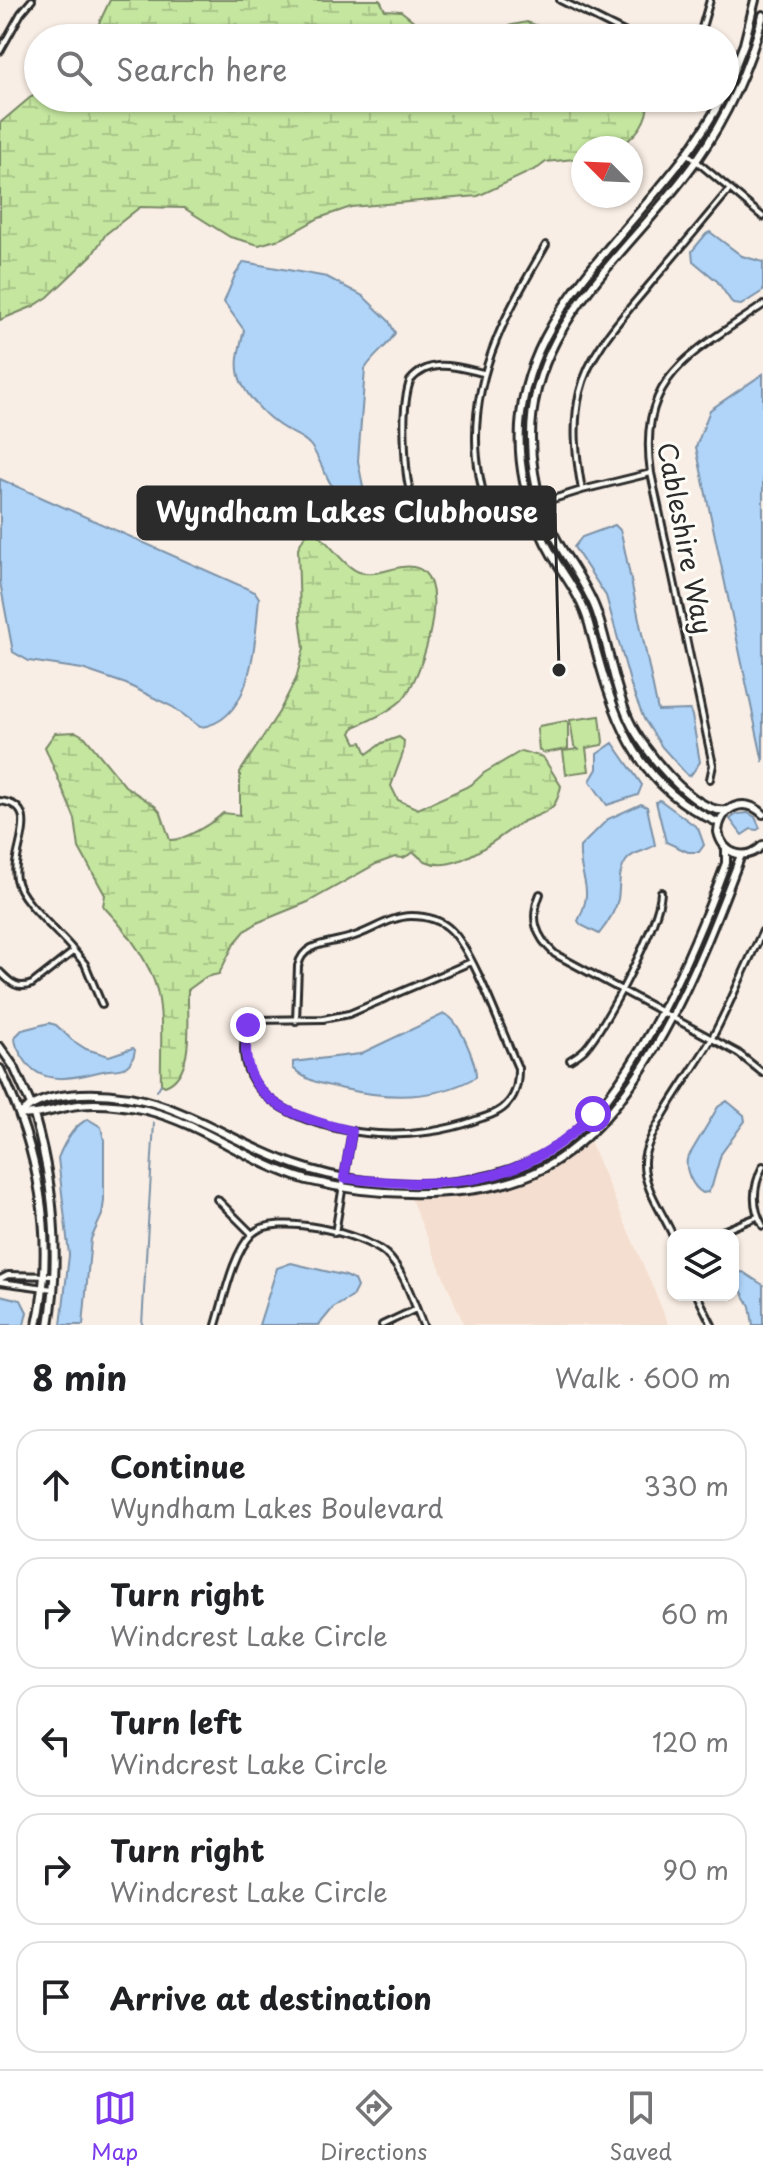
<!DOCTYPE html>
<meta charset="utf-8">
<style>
body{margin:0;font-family:"Playpen Sans",sans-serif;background:#f6f6f6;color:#202124}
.controls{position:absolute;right:24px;bottom:24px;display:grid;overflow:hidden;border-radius:16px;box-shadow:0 2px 6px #0004}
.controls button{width:72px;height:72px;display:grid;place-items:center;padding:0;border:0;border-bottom:2px solid #e0e0e0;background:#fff;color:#202124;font:40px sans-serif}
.compass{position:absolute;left:571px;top:136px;width:72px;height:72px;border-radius:50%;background:#fff;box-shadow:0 2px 6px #0004;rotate:294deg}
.stop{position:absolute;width:24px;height:24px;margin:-18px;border:6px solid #7c3aed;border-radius:50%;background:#fff}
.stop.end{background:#7c3aed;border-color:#fff;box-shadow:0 2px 8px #0008}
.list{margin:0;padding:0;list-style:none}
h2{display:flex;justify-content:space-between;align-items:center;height:104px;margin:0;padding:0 32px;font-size:34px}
h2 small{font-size:26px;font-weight:400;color:#757577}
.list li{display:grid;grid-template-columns:52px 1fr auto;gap:24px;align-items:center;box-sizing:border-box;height:112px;margin:0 16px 16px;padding:0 16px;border:2px solid #e0e0e0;border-radius:24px}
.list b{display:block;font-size:30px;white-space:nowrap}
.list p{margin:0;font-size:26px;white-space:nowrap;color:#757577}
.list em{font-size:26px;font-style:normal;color:#757577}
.icon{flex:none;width:44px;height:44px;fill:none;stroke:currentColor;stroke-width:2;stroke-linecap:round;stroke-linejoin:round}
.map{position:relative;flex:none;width:763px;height:1325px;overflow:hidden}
.search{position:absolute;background:#fff;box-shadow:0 2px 6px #0004;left:24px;right:24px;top:24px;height:88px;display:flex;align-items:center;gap:20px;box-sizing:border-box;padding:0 28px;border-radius:44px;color:#757577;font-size:30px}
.sheet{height:744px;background:#fff}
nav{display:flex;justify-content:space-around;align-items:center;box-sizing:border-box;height:112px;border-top:2px solid #e0e0e0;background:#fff;font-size:22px;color:#757577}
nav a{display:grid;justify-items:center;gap:4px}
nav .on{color:#7c3aed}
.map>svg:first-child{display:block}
.built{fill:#f4decf}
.wetland{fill:url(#wetland-marsh);stroke:#788865;stroke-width:2}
.park{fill:#c4e69f;stroke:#788865;stroke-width:2}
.water{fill:#b0d5f9;stroke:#7b91a7;stroke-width:2}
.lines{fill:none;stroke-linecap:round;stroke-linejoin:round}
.stream{stroke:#7b91a7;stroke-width:2}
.street-casing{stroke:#2b2b2b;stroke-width:10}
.secondary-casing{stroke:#2b2b2b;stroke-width:12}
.street{stroke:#fdfcf7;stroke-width:4}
.secondary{stroke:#fdfcf7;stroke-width:6}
.route{stroke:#7c3aed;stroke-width:10}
.labels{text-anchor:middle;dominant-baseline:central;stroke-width:6;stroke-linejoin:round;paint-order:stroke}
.street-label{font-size:26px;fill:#2b2b2b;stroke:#fdfcf7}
.leader{fill:none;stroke:#2b2b2b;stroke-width:3}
.callout-dot{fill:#2b2b2b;stroke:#fdfcf7;stroke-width:3}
.callout{fill:#2b2b2b;stroke:#2b2b2b;stroke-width:3}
.callout-label{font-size:28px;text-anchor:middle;font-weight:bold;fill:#fff}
</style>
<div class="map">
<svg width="763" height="1325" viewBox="0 0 763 1325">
<defs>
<pattern id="wetland-marsh" width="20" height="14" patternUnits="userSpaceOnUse" patternTransform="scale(2)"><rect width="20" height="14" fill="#c4e69f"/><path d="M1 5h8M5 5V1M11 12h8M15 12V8" fill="none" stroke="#a9c589"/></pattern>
</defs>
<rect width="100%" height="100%" fill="#f9eee5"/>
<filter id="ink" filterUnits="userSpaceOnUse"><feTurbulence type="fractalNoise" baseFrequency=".0125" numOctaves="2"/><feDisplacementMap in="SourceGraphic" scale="16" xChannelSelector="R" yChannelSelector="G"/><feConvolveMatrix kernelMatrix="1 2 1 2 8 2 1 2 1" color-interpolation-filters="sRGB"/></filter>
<g filter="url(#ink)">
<path class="built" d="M590,1142L669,1325H464L411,1199H448L515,1186L552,1170Z"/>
<path class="wetland" d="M110,0H380L385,10L401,11L430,34L466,29L489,30L527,22L544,28L560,38H92Z
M38,91V98H648C649,122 637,134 619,148H583V158L546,162L538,168L478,196L351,207L319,218L283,238L259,245L230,237L184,208L140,207L106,234L92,255L48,297L34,306L0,320V123Z
M314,531C330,542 343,566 359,572C380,579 408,556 425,573C447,596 421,679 402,700C389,712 370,720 354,727L351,733L356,743L362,742L367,754L382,743L399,737L404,741L403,753L391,786L398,800L418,809L471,785L484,773L521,751L543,757L561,786C559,794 557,803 551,808C542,816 527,818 517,825C491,843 442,885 414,852L403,858L395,857L376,864L308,902L259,922L245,931L234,944L219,974L206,977L188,990C187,1017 196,1075 165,1086L161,1084C160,1054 164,1019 157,990C148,958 125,929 103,906L105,895L79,848L75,819L45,747L55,733L76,732L85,737L125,786L155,806L161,813L170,840C183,841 213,823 223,813L240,815V772L279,712L296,679L304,648L300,617L298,548L305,535Z"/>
<path class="park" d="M600,716L603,742L602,745L586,748L589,771L566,774L563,751L578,749L574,746L570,720Z
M566,721L568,722V749L543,753L539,750L537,729L539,726Z"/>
<path class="water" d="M710,232L742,256L763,262V291L741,305L733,304L717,281L693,261L692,251L706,234Z
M244,262L327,277L363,296L389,321L395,333C388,347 373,355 365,369L358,461L366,502V509L361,513C336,512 324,464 311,446C303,436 295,435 285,429C268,419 251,401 242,384C233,365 240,348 244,330L224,302L235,275Z
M763,374V762L696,447L710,410Z
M0,479L255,592L259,598C255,638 254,722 200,727L173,707L126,684L82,669L29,661L13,652L0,582Z
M615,525L620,530L622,537L658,711L690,710L692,716L700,762L691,775L688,776L662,747L644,719L632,689L606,596L574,547L582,537Z
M613,743L642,785L638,795L607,805L590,781L597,769V754Z
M660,800L698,828L704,845L699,852H688L666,842L656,802Z
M641,804L647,807L655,845C646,852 633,851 626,861C618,872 620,886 618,899C615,913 607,924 599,934L581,925L578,921C596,885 578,880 580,847L608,819Z
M748,813L755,817L760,828L757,830L751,829L742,835L730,819L737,814Z
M444,1014C458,1017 477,1063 476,1077C436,1100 388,1099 344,1089C325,1085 307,1082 293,1068V1062L360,1054Z
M49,1023L56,1025L72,1040L86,1049L109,1056L133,1048L135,1050C134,1056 132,1062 127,1066C120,1071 110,1069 103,1071C75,1078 41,1087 24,1059C19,1051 15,1046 15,1037L22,1030Z
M727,1101L744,1115L745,1121L721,1154L712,1186L708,1192L703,1193C692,1187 685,1170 687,1159L718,1107Z
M88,1119L101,1127L104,1140V1201L102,1215L91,1239L83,1325H61L69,1255L58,1158C64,1143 73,1126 88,1119Z
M291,1263L346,1276L354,1280L357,1287L352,1297L333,1308L319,1325H259L277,1268Z
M743,1272L763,1285V1325H753L750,1306L735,1280L736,1273Z
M0,1295L21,1300L27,1312L24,1325H0Z"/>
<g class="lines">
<path class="stream" d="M157,1091L161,1084
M142,1325L154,1123"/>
<g class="street-casing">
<path id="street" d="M560,0L636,38
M699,38L710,0
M0,51L21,13L32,0
M688,154L763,217
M483,373C457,367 430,357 410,381C403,403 404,427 405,450C407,493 411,526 463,527L582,490L651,473
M582,490C576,457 572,425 580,392C590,350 623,317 650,284C677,253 703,221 730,189
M489,519C483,493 476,467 476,440C475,366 510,307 546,245
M710,779L713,765L651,473C637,375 692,354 763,305
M0,801C45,806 10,852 16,879C20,901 59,932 74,951L32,984C17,990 10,982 0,972
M540,894C530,918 535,936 555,954L738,1053L763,1073
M74,951L85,964L102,1005
M296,1021L298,966C303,942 329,944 348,938C369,933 390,916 411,916C426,916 441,920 451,930C474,952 503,1035 518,1068C518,1081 517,1093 508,1103C500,1113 487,1116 476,1120C446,1131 410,1136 378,1134C321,1131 223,1103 248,1025L256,1020L323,1019L349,1014L471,962
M570,1060C575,1057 581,1053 585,1049C606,1026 660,922 661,892
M763,1166C753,1186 751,1206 763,1226
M217,1199L252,1234
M335,1233L352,1131
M713,1235L757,1217
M673,1236C663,1213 643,1187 644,1162C644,1134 697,1066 712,1038C731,1003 745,966 763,931
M0,1279L8,1275L53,1276
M0,1282L53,1289
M697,1295L712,1325
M216,1325C224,1299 233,1253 252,1234C276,1211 363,1234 386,1254C405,1272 413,1302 423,1325
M382,1325L416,1309"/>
</g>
<g class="secondary-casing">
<path id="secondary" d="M725,92L744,44L755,0
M727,810C695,816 641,747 629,720C613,685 609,646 596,610C587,586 573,568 560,546C547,524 538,498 534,473C510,333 629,258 698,158C729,114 749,67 763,15
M763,814C744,796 720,807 718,832C723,855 746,862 763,845
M719,823C630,784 612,710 589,624C582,598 566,578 552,555C539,533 530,507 524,482C490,315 655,229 722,98
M0,1047L14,1067L31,1105
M0,1069C38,1147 56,1238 37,1325
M20,1114C38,1116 51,1110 67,1107C92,1101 122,1105 146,1110C203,1124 251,1164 307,1180C347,1190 386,1194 427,1193C467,1192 509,1187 544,1168C645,1112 702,957 741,855
M20,1114C36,1099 59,1095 81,1094C170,1090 218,1138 296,1165C378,1194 505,1195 573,1135C642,1074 694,949 726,863V848
M34,1115C54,1185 61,1253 49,1325"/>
</g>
<use href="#street" class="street"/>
<use href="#secondary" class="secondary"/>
</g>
</g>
<g class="lines" filter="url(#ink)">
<path class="route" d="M248,1025C246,1033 246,1041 246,1050C247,1106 307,1120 352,1131L344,1178C442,1188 520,1190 593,1114"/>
</g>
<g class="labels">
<g class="street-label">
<text transform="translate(686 538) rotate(79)">Cableshire Way</text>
</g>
</g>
<path class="leader" d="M559 670L555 513"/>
<circle class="callout-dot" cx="559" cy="670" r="8"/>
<rect class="callout" x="138" y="487" width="417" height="52" rx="8"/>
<g class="callout-label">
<text x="347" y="522">Wyndham Lakes Clubhouse</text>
</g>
</svg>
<div class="controls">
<button><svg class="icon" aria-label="layers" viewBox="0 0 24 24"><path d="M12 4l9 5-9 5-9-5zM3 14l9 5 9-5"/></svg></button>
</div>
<svg class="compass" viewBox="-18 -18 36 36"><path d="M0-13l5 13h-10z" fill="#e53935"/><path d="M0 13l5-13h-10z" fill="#757577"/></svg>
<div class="stop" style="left:593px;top:1114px"></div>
<div class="stop end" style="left:248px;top:1025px"></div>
<div class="search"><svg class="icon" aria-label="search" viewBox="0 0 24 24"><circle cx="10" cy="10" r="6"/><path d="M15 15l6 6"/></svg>Search here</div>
</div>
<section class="sheet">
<h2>8 min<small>Walk · 600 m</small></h2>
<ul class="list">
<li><svg class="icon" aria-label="ahead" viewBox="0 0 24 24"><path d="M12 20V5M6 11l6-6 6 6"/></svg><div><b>Continue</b><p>Wyndham Lakes Boulevard</p></div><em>330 m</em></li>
<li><svg class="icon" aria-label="right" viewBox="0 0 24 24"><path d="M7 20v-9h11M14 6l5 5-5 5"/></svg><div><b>Turn right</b><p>Windcrest Lake Circle</p></div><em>60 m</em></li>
<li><svg class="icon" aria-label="left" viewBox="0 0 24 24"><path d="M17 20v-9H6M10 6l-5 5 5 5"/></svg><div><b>Turn left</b><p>Windcrest Lake Circle</p></div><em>120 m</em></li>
<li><svg class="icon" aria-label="right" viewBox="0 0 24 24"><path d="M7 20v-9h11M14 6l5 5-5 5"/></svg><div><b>Turn right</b><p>Windcrest Lake Circle</p></div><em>90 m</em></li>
<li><svg class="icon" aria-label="arrive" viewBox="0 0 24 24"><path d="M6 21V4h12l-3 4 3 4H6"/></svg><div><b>Arrive at destination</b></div></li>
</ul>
</section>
<nav>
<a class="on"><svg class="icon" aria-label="map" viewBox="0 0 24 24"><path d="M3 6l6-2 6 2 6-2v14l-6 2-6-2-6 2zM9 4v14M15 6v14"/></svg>Map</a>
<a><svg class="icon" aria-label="directions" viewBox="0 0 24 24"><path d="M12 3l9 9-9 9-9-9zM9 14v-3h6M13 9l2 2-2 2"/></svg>Directions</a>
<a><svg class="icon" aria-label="saved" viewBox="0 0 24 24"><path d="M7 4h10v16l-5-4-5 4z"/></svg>Saved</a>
</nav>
